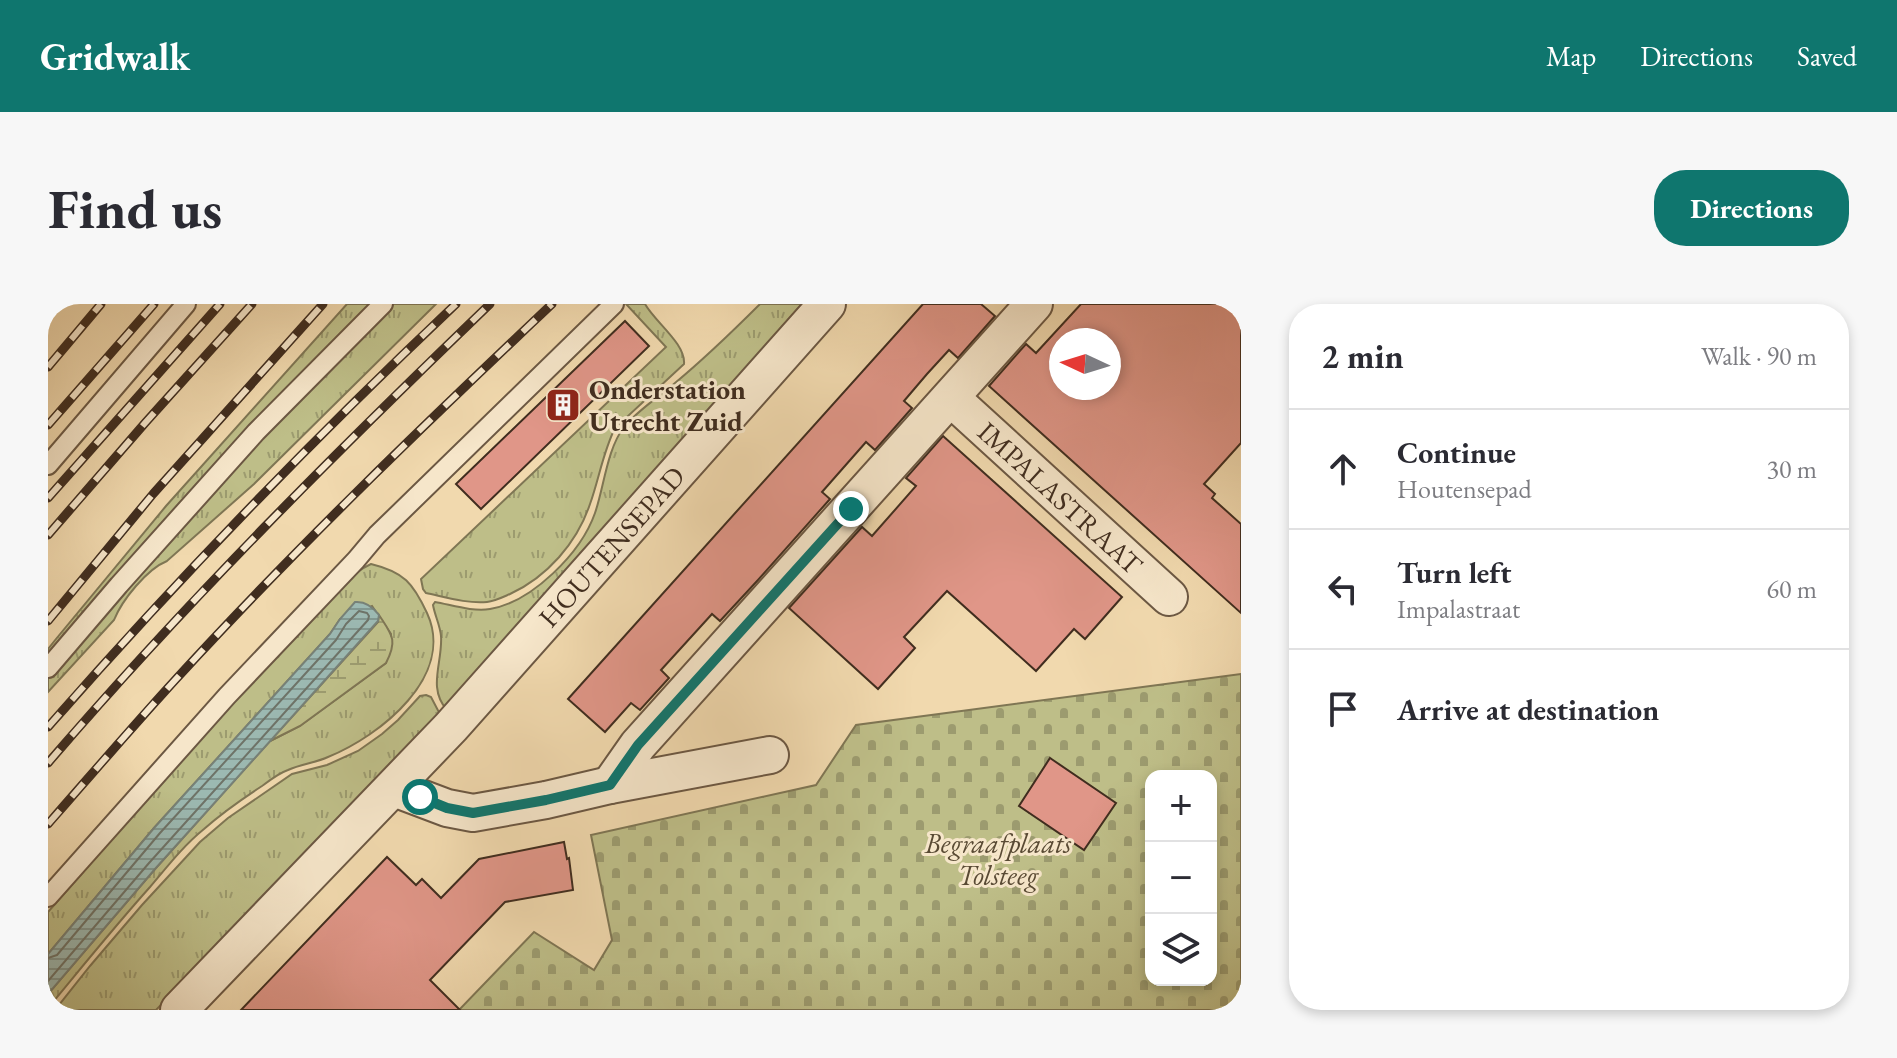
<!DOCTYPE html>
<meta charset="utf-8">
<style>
body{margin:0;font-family:"EB Garamond",serif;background:#f7f7f7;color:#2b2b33}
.controls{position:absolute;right:24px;bottom:24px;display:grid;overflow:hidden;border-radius:16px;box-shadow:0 4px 12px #0003}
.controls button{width:72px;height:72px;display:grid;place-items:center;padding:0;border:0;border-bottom:2px solid #e1e1e2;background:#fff;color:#2b2b33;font:40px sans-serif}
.compass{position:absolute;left:1001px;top:24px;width:72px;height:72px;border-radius:50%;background:#fff;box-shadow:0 4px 12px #0003;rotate:274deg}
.stop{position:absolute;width:24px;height:24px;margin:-18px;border:6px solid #0f766e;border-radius:50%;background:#fff}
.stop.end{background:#0f766e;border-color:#fff;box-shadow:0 2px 8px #0008}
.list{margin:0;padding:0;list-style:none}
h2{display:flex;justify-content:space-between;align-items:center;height:104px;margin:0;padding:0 32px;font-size:34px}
h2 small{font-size:26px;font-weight:400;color:#7c7c81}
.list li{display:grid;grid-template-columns:52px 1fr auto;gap:24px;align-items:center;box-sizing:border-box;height:120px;padding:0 32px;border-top:2px solid #e1e1e2}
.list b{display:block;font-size:30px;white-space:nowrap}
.list p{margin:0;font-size:26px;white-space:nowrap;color:#7c7c81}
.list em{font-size:26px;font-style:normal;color:#7c7c81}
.icon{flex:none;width:44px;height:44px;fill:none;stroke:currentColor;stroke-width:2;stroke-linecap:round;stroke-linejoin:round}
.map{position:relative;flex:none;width:1193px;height:706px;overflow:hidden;border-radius:32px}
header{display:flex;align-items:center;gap:48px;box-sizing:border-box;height:112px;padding:0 40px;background:#0f766e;color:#fff}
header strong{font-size:38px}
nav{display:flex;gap:44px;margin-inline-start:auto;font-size:28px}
.intro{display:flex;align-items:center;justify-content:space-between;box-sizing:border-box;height:192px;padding:0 48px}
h1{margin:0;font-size:56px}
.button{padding:20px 36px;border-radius:32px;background:#0f766e;color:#fff;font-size:28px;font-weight:700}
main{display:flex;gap:48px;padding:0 48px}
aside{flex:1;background:#fff;border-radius:32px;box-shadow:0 4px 12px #0003}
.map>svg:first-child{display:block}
.grass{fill:url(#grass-tufts);stroke:#7f7654;stroke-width:2}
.wetland{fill:url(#wetland-marsh);stroke:#7f7654;stroke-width:2}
.cemetery{fill:url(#cemetery-stones);stroke:#7f7654;stroke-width:2;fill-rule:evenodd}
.water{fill:url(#water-rules);stroke:#778177;stroke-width:2}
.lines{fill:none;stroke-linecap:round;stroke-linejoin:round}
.shore{stroke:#6e7368;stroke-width:2}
.building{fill:#e09688;stroke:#402d1f;stroke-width:2;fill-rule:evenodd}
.lane-casing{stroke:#6c5843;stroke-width:22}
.street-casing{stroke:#6c5843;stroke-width:40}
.lane{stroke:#f6e6ca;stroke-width:18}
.street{stroke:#f6e6ca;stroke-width:36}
.rail-casing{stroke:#402d1f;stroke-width:9}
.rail{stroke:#f6e6ca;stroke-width:6;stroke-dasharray:18;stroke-linecap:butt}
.route{stroke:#0f766e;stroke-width:10}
.labels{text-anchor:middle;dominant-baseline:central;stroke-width:6;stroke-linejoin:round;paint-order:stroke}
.poi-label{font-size:28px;font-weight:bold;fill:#402d1f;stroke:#f6e6ca;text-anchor:start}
.street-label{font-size:28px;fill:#402d1f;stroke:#f6e6ca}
.park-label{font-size:28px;font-style:italic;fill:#594a34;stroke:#f6e6ca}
</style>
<header>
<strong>Gridwalk</strong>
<nav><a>Map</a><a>Directions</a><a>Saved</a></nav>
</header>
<div class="intro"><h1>Find us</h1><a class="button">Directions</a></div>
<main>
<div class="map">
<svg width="1193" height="706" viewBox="0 0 1193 706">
<defs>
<pattern id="grass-tufts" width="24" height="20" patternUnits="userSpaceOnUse" patternTransform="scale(2)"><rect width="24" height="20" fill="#bebe88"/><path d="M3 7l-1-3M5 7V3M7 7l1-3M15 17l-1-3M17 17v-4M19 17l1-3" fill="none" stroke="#9c9b6f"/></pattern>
<pattern id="wetland-marsh" width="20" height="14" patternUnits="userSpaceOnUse" patternTransform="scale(2)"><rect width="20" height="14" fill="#bebe88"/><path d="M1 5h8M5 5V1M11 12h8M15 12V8" fill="none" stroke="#9c9b6f"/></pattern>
<pattern id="cemetery-stones" width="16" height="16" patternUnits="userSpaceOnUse" patternTransform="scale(2)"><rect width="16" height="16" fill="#bebe88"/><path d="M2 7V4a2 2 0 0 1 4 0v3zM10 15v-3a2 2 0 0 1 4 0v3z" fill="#9c9b6f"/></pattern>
<pattern id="water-rules" width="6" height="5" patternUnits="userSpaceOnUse" patternTransform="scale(2)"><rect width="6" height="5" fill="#9cb9b2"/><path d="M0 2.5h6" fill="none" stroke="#819790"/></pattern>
</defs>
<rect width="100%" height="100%" fill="#f1d9ae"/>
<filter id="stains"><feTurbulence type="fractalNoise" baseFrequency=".0025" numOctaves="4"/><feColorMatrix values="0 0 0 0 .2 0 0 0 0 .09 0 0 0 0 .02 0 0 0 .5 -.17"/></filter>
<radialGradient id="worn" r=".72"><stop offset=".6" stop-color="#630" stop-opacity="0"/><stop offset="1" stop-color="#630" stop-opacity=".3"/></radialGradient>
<path class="grass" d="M299,0H388L206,180L119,257C99,265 74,296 66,316L0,388V345L8,335L118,202Z
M578,0H597C607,18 638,40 636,60L567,124C555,148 551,175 542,200C529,239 499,273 462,290C455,293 447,297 439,298C420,300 397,293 378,289L375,285L373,275L618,43Z
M712,0H754L399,406C379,384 395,358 393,332C392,321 387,312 385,301L387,298C404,301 425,308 442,305C484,298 533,249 547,209C556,183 559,145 576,123C590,106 611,93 627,79C657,54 685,27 712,0Z
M323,260C356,268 365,279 379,309C408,372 332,432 280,453C267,459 253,460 240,466C231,469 222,476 214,482C194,495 174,509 156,525C135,542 119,563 102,583C67,622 34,663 0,704V690L107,565L222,437L252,422L338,359L343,330L324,302L292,315L282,330L106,524L0,650V608C82,515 161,419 247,330C267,309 298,271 323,260Z
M378,391L383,393L394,414L108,706H7L42,662L94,601L152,538L180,514L244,470L279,461L310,447L334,430L350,416L372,392Z"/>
<path class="wetland" d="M331,311C344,331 350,336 338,359L252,422L222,437L330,318Z"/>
<path class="cemetery" d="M1193,370V706H411L486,628L546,666L564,636L543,531L768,481L808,421ZM1103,472H1163V676H1103Z"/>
<path class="water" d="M307,298C318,297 325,303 331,311L330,317L107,565L0,690V650L106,524L282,330L292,315Z"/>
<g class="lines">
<path class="shore" d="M0,654L9,651L112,529L288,336L298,320L311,307L319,309L321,312L320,316L101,559L0,677"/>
</g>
<path class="building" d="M875,0H933L947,12L910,54L901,46L879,70L856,97L864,104L827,146L818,138L774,188L782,195L710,276L672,317L664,310L613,366L621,374L592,406L583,399L557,428L520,395Z
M1033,0H1193V139L1156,180L1167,190L1164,194L1193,220V309L941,82L978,40L988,49ZM1013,36H1061V84H1013Z
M577,17L601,42L433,205L408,180Z
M895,132L1074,293L1037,335L1026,325L988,367L899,287L856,333L867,344L830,385L741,304L814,223L824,232L868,182L858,174Z
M1002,454L1068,499L1036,546L971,502Z
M516,538L519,555L521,554L525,586L457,598L382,676L412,706H193L339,553L368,581L374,575L393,594L431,555Z"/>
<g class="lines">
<g class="lane-casing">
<path id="lane" d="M0,161L138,0
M0,364L71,281L208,128L335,0
M0,593L179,392L308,256L329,231L566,0"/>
</g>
<g class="street-casing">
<g id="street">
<path id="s1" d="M903,94L1121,293"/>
<path d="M562,481L590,441L986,0"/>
<path d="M346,484L399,504L425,509L498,496L562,481L722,451"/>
<path id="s2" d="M131,706L403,423L779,0"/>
</g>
</g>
<use href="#lane" class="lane"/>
<use href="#street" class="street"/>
<g class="rail-casing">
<path id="rail" d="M0,63L53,0
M0,121L106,0
M0,194L172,0
M0,231L97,119L204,0
M0,317L105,190L275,0
M0,423C129,276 265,135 408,0
M0,459C138,298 289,147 442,0
M0,520C43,471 85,422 129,374C248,244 376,121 504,0"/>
</g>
<use href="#rail" class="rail"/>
</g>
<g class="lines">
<path class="route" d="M372,493L399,504L425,509L498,496L562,481L590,441L803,205"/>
</g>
<defs>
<g id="building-square" transform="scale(1.8)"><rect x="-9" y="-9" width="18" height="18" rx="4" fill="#8f2418" stroke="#f6e6ca"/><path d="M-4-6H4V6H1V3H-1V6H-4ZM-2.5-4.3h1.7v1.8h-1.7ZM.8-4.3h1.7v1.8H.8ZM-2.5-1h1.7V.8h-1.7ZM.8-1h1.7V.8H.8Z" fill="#fff"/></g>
</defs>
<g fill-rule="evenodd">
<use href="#building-square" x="515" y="101"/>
</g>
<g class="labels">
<g class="poi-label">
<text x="541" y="85">Onderstation<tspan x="541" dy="32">Utrecht Zuid</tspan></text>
</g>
<g class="street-label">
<text stroke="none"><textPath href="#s1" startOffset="148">IMPALASTRAAT</textPath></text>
<text stroke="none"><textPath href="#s2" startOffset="634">HOUTENSEPAD</textPath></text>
</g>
<g class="park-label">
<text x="950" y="539">Begraafplaats<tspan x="950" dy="32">Tolsteeg</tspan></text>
</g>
</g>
<rect width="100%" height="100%" filter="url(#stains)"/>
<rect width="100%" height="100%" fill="url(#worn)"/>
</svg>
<div class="controls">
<button>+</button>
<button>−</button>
<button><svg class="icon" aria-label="layers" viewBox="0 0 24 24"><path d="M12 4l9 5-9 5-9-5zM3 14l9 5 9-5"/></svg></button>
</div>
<svg class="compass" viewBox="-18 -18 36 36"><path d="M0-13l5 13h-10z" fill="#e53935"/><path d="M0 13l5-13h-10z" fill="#7c7c81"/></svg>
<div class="stop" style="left:372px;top:493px"></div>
<div class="stop end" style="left:803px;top:205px"></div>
</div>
<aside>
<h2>2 min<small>Walk · 90 m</small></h2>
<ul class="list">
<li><svg class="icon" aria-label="ahead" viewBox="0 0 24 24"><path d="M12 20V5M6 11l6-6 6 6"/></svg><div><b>Continue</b><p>Houtensepad</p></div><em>30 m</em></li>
<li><svg class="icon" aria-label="left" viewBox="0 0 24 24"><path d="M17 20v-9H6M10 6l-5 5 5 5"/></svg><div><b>Turn left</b><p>Impalastraat</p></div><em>60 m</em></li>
<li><svg class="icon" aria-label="arrive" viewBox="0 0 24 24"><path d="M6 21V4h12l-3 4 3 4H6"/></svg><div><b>Arrive at destination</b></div></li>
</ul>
</aside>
</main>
